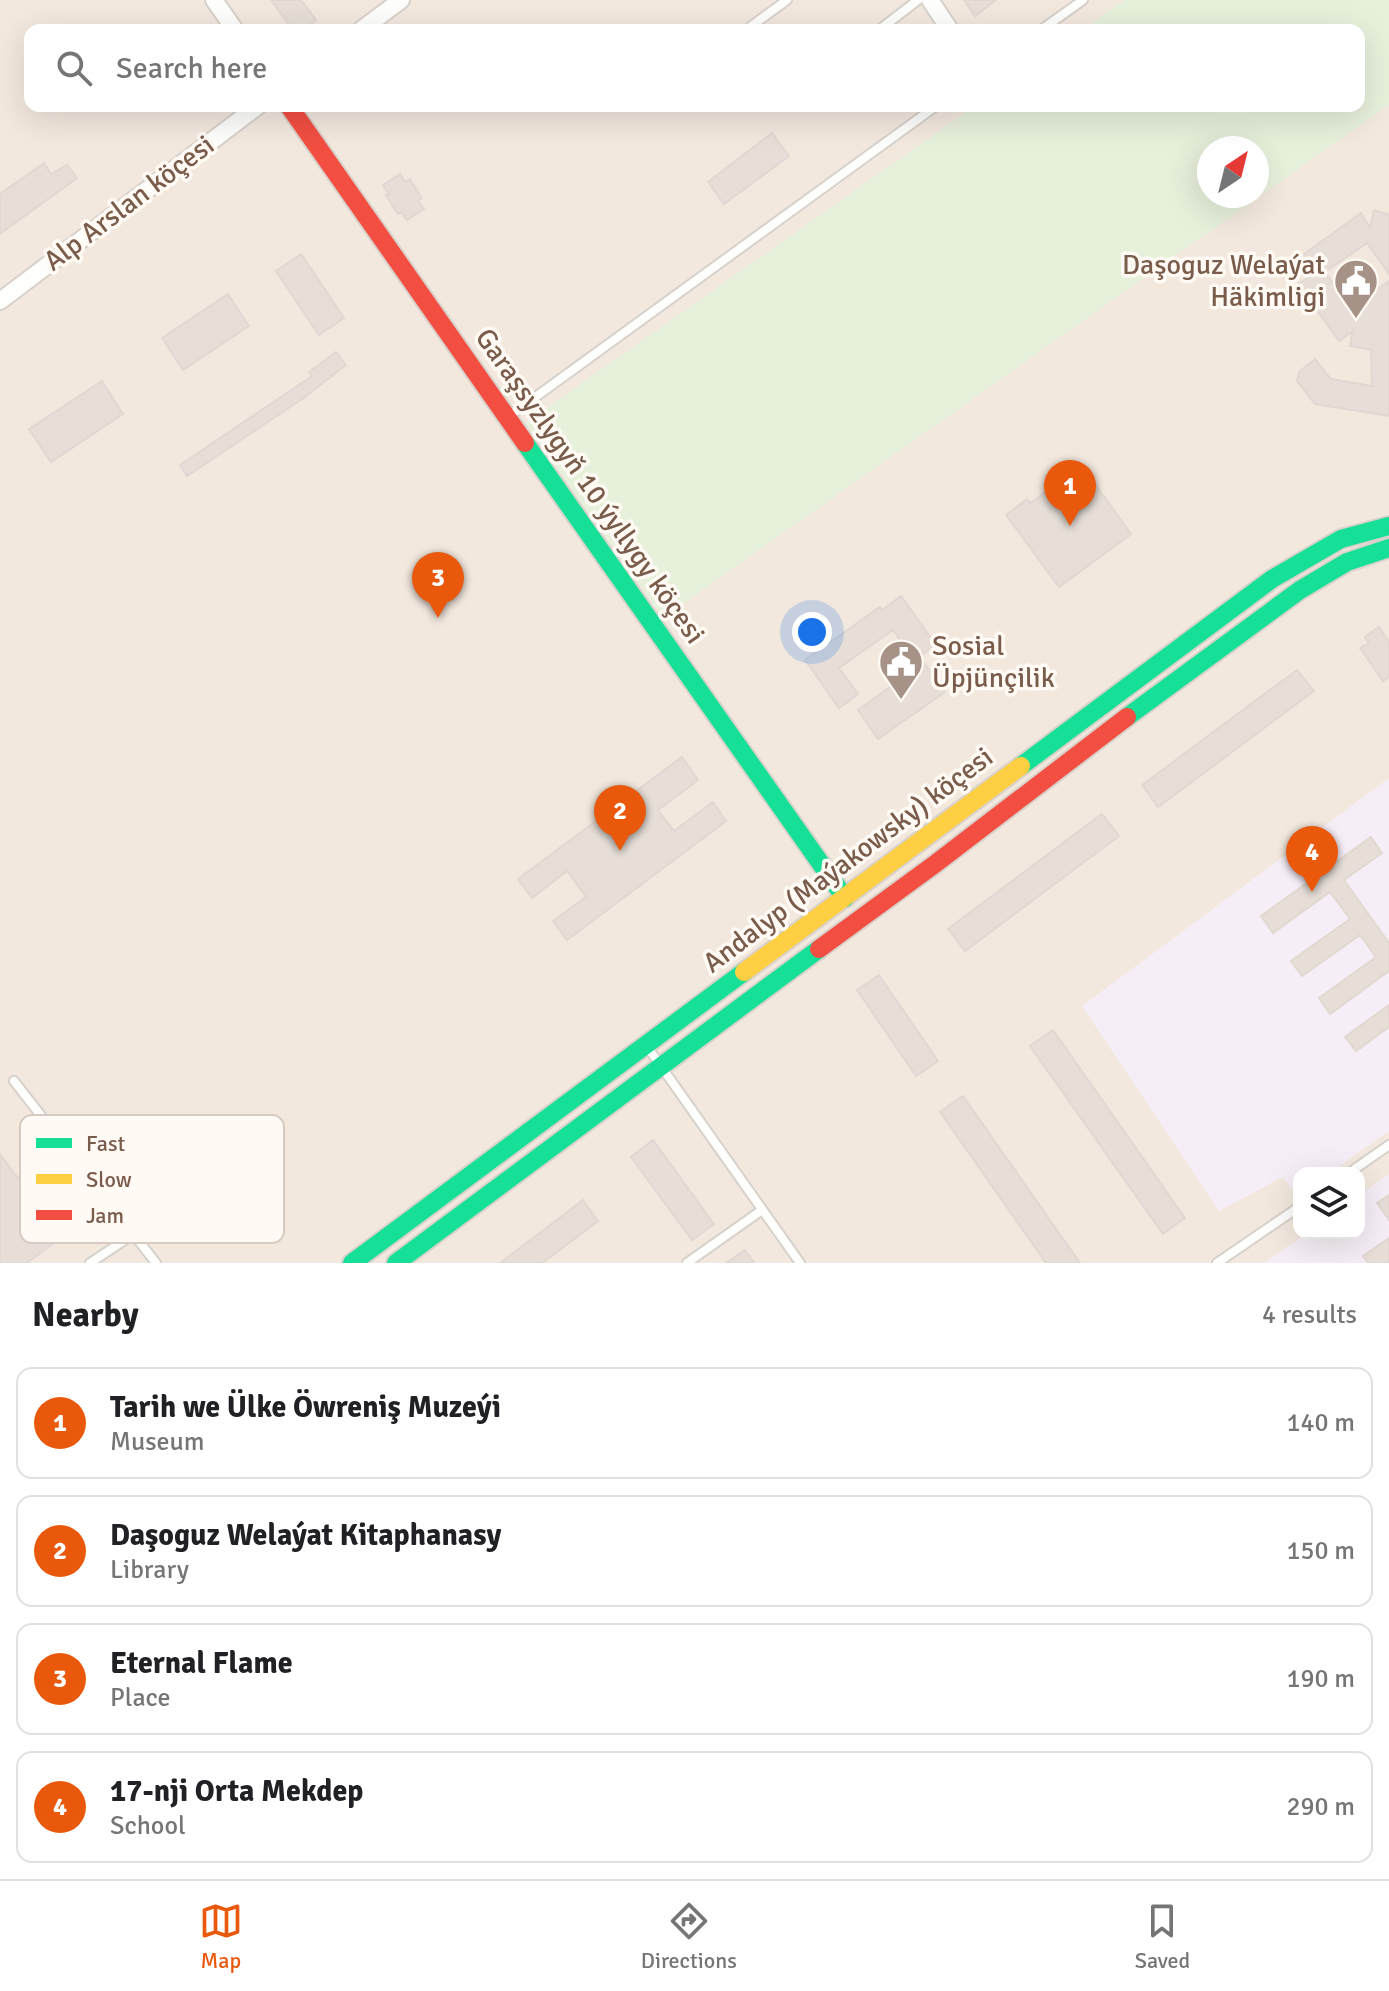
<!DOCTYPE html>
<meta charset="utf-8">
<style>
body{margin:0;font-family:Signika,sans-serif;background:#f6f6f6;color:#202124}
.controls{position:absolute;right:24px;bottom:24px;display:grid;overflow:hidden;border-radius:16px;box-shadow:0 8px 32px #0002}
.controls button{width:72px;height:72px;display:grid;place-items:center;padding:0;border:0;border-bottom:2px solid #e0e0e0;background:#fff;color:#202124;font:40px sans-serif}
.compass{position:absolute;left:1197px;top:136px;width:72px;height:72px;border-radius:50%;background:#fff;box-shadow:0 8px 32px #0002;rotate:35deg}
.you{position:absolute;left:812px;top:632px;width:28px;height:28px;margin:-20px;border:6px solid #fff;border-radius:50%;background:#1a73e8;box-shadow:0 0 0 12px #1a73e833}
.badge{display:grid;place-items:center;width:52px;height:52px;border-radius:50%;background:#ea580c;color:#fff;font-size:26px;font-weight:700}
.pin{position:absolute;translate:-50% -66px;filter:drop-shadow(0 2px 4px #0008)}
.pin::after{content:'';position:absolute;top:42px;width:28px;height:24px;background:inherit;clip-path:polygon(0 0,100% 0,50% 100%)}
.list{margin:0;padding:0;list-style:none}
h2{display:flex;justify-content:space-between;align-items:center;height:104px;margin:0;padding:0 32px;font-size:34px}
h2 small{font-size:26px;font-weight:400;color:#757577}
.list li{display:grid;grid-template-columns:52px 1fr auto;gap:24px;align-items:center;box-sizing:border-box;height:112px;margin:0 16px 16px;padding:0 16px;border:2px solid #e0e0e0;border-radius:16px}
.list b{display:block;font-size:30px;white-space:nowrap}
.list p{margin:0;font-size:26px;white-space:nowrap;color:#757577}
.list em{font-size:26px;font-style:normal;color:#757577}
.icon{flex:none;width:44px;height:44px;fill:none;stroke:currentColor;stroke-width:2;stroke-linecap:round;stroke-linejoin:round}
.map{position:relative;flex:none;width:1389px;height:1263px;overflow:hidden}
.search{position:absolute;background:#fff;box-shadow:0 8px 32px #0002;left:24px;right:24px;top:24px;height:88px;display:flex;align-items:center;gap:20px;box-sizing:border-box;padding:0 28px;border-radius:16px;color:#757577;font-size:30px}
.sheet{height:616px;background:#fff}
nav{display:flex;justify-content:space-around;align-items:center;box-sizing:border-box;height:112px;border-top:2px solid #e0e0e0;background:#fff;font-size:22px;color:#757577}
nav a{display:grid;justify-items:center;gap:4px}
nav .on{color:#ea580c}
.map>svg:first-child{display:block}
.residential{fill:#f2e8de;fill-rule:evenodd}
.education{fill:#f6eef6}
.green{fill:#e7f0db;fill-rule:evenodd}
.building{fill:#e6ded7;stroke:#e2d8d2;stroke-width:2}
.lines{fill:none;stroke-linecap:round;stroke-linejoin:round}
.lane-casing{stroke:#d7d1cb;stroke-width:12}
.street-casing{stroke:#d7d1cb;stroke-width:20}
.fast-casing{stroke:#d9d2cb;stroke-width:22}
.slow-casing{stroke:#d9d2cb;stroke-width:22}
.jam-casing{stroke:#d9d2cb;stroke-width:22}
.lane{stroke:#fefefd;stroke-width:8}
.street{stroke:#fefefd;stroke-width:16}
.fast{stroke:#16e098;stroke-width:18}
.slow{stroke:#ffcf43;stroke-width:18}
.jam{stroke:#f24e42;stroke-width:18}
.labels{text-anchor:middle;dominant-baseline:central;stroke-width:7;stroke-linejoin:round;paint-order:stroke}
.street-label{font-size:28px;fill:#7a5c4d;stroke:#fffaf3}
.poi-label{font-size:28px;fill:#7a5c4d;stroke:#fffaf3;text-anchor:end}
.key{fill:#fffaf3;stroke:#d7cbc1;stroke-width:2}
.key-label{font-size:22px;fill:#7a5c4d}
</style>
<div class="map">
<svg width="1389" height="1263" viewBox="0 0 1389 1263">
<rect width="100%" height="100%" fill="#f9f5f0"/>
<path class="residential" d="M0,0H1389V1263H0ZM30,30H1359V106H30ZM1209,148H1257V196H1209ZM1299,1173H1359V1233H1299Z"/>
<path class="education" d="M1389,778V1131L1330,1173H1299V1195L1297,1196L1283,1177L1219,1211L1082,1006Z
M1389,1174V1263H1265L1306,1233H1359V1196Z"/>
<path class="green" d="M1124,0H1389V105L663,618L525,423L974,106H1359V30H1081ZM1209,148H1257V196H1209Z"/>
<path class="building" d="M271,0H301L316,20L302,30H293Z
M964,0H996L975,16Z
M772,133L789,156L724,204L708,182Z
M44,163L51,174L67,165L77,178L0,234V194Z
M400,174L405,182L410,179L422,198L418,201L424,209L407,220L401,212L398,214L386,195L389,194L383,185Z
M1374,210L1389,215V274L1367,243L1325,272L1351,308L1389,281V416L1315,404L1297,381L1299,372L1315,359L1331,379L1372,386L1371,350L1350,346L1353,331L1339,341L1298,284L1315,273L1304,254L1361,213L1370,228Z
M301,254L344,318L319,335L276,271Z
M228,294L249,326L183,370L162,338Z
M336,352L346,365L305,397L187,476L180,465L312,376L309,372Z
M102,381L123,414L51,462L29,429Z
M1079,462L1131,534L1059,587L1006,515L1027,499L1030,503L1060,482L1057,478Z
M901,596L936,645L914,660L893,630L839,668L858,694L839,708L805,660L880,607L882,610Z
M1379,627L1389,642V677L1383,681L1360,648L1369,643L1365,637Z
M924,663L945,692L878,739L858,710Z
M1297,670L1314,691L1158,807L1142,785Z
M682,757L698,780L658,810L674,831L713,802L726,821L567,940L553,921L586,897L567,871L532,898L518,879Z
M1102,814L1119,836L965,951L948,929Z
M1371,837L1382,853L1344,880L1389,943V971L1330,1014L1319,998L1376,957L1360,935L1302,976L1291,961L1350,919L1330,892L1273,933L1261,916Z
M879,975L938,1061L916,1076L857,990Z
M1389,1005V1027L1356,1051L1345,1037Z
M1053,1030L1185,1218L1163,1234L1030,1046Z
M963,1096L1080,1263H1046L940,1112Z
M653,1140L714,1224L692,1240L631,1157Z
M0,1154L18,1178L24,1174L52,1211L47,1215L63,1236L27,1263H0Z
M1389,1195V1220L1377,1203Z
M583,1200L598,1221L542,1263H500Z
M1389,1238V1263H1368L1363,1256Z
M745,1250L754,1263H726Z"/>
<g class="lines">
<g class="lane-casing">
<path id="lane" d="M750,27L787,0
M879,30L918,0
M1041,30L1083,0
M508,417L936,106
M646,1045L800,1263
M14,1081L156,1263
M1349,1173L1389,1145
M90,1263L134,1234
M687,1263L762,1210
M1217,1263L1299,1207"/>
</g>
<g class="street-casing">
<path id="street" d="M214,0L235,30
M930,0L950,30
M361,30L401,0
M0,301L258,106"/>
</g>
<g class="fast-casing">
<path id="fast" d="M525,443L845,898
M1127,717L1300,590L1347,562L1389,548
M1021,766L1272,579L1341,539L1389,526
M352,1263L744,972
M396,1263L819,949"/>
</g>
<g class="slow-casing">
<path id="slow" d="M744,972L1021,766"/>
</g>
<g class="jam-casing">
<path id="jam" d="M289,106L525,443
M819,949L935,864L1127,717"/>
</g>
<use href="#lane" class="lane"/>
<use href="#street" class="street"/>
<use href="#fast" class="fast"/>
<use href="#slow" class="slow"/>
<use href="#jam" class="jam"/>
</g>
<defs>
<g id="civic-pin" transform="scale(2.3)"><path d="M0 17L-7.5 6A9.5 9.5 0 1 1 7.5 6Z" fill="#a69286" stroke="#fffaf3"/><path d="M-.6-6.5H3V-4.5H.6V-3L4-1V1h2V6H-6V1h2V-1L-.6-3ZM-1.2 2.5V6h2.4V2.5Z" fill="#fff"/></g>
</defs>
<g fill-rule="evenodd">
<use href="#civic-pin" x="1356" y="281"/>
<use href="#civic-pin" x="901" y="662"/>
</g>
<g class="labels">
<g class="street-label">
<text transform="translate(129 203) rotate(-37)">Alp Arslan köçesi</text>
<text transform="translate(590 486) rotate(55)">Garaşsyzlygyň 10 ýyllygy köçesi</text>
<text transform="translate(848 860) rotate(-37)">Andalyp (Maýakowsky) köçesi</text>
</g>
<g class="poi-label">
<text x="1325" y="265">Daşoguz Welaýat<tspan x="1325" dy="32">Häkimligi</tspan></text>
<text x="932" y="646" text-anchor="start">Sosial<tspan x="932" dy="32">Üpjünçilik</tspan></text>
</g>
</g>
<rect x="20" y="1115" width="264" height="128" rx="12" class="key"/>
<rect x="36" y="1138" width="36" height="10" fill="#16e098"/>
<rect x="36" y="1174" width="36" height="10" fill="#ffcf43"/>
<rect x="36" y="1210" width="36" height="10" fill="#f24e42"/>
<g class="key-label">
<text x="86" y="1151">Fast</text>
<text x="86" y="1187">Slow</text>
<text x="86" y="1223">Jam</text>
</g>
</svg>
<div class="controls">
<button><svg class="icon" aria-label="layers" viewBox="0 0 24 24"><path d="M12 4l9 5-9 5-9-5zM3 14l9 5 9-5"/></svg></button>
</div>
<svg class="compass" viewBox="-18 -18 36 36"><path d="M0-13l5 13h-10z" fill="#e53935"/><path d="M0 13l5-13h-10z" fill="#757577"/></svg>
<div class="you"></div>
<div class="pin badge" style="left:1070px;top:526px">1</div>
<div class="pin badge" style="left:620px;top:851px">2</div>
<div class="pin badge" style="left:438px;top:618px">3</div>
<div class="pin badge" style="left:1312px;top:892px">4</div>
<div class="search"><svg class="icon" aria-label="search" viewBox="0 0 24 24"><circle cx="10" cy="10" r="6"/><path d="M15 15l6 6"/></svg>Search here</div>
</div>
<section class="sheet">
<h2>Nearby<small>4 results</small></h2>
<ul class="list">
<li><span class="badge">1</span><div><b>Tarih we Ülke Öwreniş Muzeýi</b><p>Museum</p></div><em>140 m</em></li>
<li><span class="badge">2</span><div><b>Daşoguz Welaýat Kitaphanasy</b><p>Library</p></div><em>150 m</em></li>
<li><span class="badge">3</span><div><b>Eternal Flame</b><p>Place</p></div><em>190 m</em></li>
<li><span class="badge">4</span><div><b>17-nji Orta Mekdep</b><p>School</p></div><em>290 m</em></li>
</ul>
</section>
<nav>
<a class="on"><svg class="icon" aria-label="map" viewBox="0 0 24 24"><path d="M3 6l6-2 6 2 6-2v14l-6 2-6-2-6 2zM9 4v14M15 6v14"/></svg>Map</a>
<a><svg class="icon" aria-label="directions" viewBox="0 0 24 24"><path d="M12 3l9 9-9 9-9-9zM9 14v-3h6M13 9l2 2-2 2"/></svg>Directions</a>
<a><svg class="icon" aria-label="saved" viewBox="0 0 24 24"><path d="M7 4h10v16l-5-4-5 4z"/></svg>Saved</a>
</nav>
